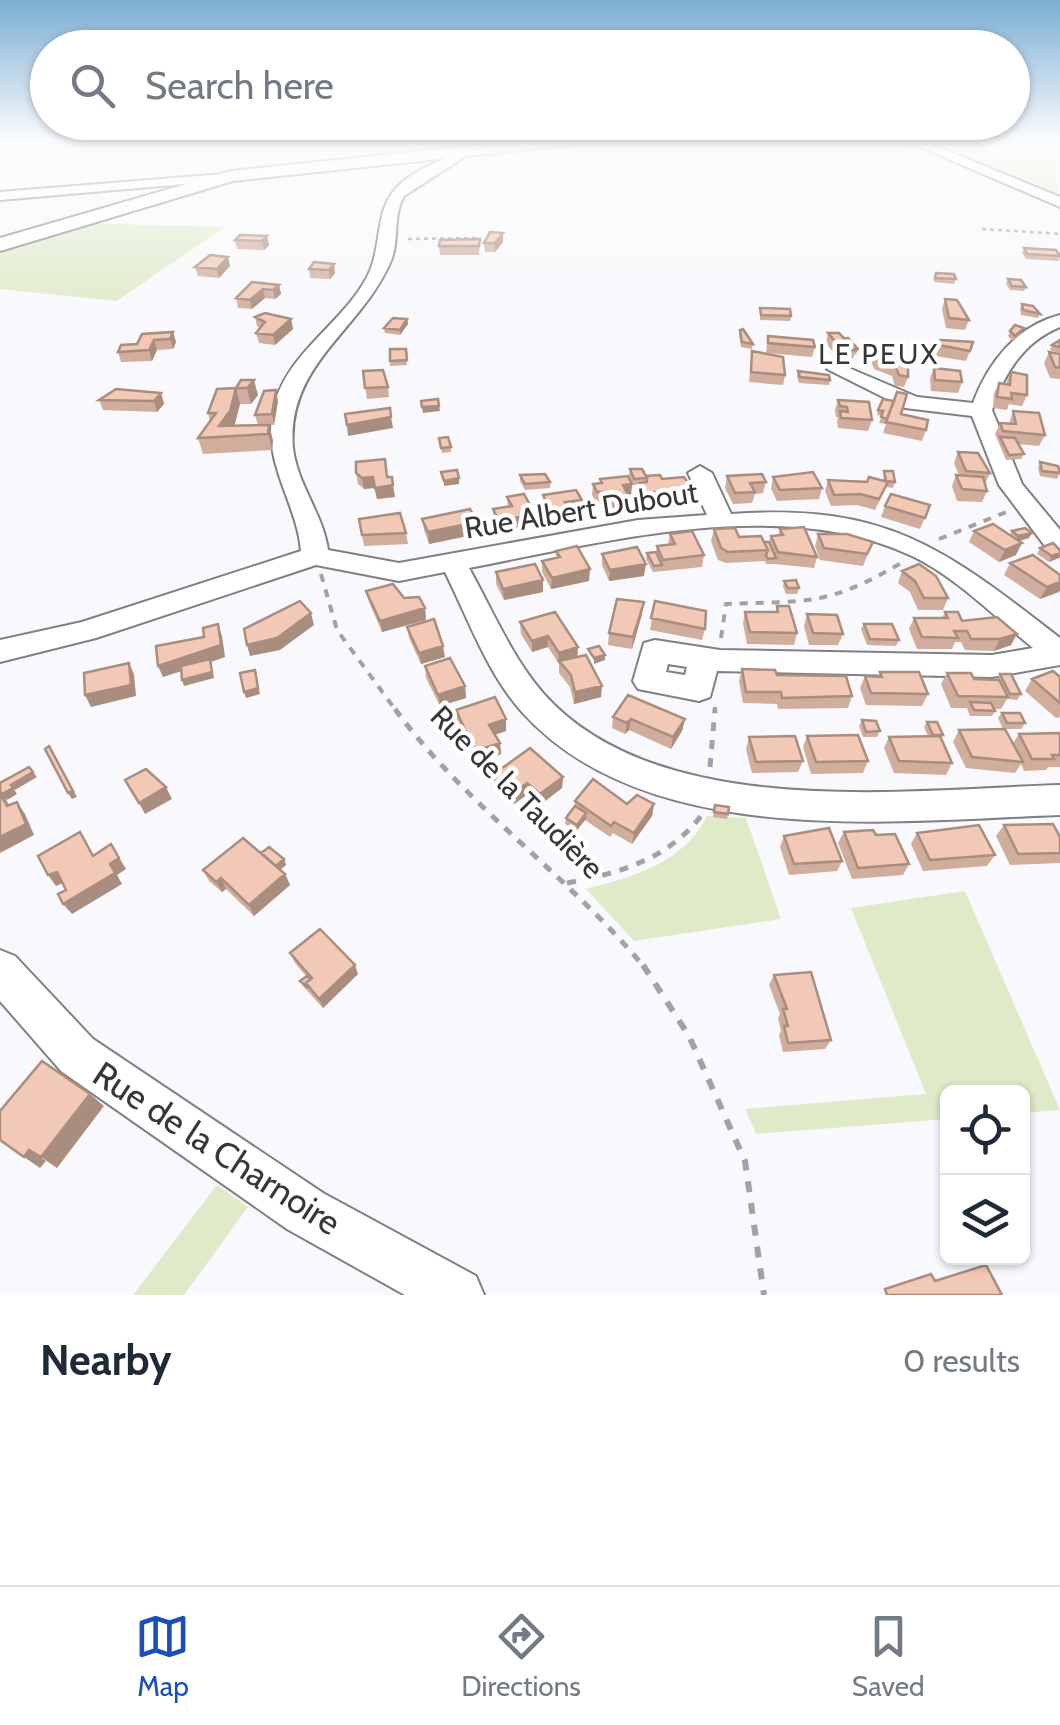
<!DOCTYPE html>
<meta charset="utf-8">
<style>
body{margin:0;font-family:Cabin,sans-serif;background:#f2f2f3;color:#1f2937}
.controls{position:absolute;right:30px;bottom:30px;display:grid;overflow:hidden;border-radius:15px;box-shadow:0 2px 8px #0004}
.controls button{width:90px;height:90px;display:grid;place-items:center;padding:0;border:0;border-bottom:2px solid #e0e1e3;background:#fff;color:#1f2937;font:50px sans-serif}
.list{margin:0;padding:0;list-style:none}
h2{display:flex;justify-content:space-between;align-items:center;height:130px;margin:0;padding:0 40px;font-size:42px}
h2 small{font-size:32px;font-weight:400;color:#747a83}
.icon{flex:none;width:55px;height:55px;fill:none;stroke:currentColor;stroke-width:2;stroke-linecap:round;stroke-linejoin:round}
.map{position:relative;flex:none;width:1060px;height:1295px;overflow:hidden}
.search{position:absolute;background:#fff;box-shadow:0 2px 8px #0004;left:30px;right:30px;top:30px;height:110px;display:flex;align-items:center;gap:25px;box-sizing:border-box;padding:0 35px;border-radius:55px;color:#747a83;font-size:38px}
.sheet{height:290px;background:#fff}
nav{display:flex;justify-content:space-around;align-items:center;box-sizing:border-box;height:140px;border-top:2px solid #e0e1e3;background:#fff;font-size:28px;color:#747a83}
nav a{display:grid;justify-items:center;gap:5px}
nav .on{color:#1c4ebb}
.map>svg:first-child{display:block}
.green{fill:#dfeac8}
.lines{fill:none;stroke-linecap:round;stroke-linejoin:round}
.minor-casing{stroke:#808084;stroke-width:4}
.major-casing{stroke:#808084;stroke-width:4}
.path-far3{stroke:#a2a2a4;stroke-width:2.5;stroke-dasharray:4 4;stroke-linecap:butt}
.path-far2{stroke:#a2a2a4;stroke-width:4;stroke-dasharray:8 8;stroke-linecap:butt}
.path-far1{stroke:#a2a2a4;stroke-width:5;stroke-dasharray:9 9;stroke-linecap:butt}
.path{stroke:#a2a2a4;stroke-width:6;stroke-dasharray:11 11;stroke-linecap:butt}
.minor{fill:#fff;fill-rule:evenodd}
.major{fill:#fff;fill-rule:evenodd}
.wall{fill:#d0ad9d}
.shaded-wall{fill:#a98d7f}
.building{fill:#f2c9b6;stroke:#a98d7f;stroke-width:2.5}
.labels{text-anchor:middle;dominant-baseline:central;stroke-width:9;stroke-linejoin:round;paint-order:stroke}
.far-neighbourhood-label{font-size:28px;letter-spacing:2.5px;fill:#373738;stroke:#fff}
.street-label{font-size:30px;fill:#373738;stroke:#fff}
.near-street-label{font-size:35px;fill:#373738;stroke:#fff}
</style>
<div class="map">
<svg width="1060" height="1295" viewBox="0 0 1060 1295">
<rect width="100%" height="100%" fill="#f9f9fd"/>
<path class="green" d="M914,140H1060L1056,176L1060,201Z
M77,223L224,227L117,301L0,289V249Z
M707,816L746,818L781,919L634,941L586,889C633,877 684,863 707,816Z
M965,891L1060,1110L1023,1113L1022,1092H948L947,1119L756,1134L745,1109L926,1094L851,908Z
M217,1185L248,1207L184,1295H133Z"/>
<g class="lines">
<g class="minor-casing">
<path id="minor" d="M904,140H921L1060,197V207Z
M465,147L475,150L404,196C392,217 400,242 390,263C360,331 286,365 293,448C297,484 323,514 328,550L399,563L638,520L707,515L688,473L700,466L712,473L731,514C886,503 944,548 1060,638V665L992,677L717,671L710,697L699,701L638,689L633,681L644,643L655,640L720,650L992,655L1033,648C995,617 956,577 912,556C781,494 605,542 469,568C492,609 511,656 543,693C657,822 904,790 1060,785V815C893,821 646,850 522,712C487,673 468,618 445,572L399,581L316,565L96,638L0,662V640L82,622L301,551C297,504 265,467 272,417C280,357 339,328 366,279C382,251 375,214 393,192C410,169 442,163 465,147ZM668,664L687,667L685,675L666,672Z
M236,173L231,180L0,200V192Z
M1060,315V327C1023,342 1004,374 992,410L1022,484L1060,530V556L1051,554L999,485L972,416L905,408L827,369L837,363L917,397L973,403C988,362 1017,326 1060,315Z
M0,950L15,956L93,1039L323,1193L476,1276L484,1295H405L287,1229L61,1071L0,1001Z"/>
</g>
<g class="major-casing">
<path id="major" d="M526,140H578L570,145L233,181L0,251V238L231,171Z"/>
</g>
<path class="path-far3" d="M982,229L1060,234
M408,239L480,238"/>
<path class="path-far2" d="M939,539L1009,511
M321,574L337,630L397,712
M721,638L726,604C808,601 828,606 901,563
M715,712V707"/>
<path class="path-far1" d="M395,709C466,806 568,875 645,968
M710,767L715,709
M567,883C619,873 667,860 701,816"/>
<path class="path" d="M643,965L689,1036L745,1161L764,1295"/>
<use href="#minor" class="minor"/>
<use href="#major" class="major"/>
</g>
<path class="wall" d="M503,233V242L495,252H485L484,243Z
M267,236L269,245L264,250L237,249L235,240Z
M480,239L479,255H440L439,246Z
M1024,248L1060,255V257L1059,261L1026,259L1022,253Z
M314,262L335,273L330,279L310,278L309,269Z
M230,266L219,278L198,276L195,267Z
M934,277L935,278L956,279L954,284L934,282Z
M1008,279L1026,287L1024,291L1010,290L1006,284Z
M252,282L279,285L281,294L275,299L265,298L252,309L238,308L236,298Z
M945,299L969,320L965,330L946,328L942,309Z
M1022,304L1040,314L1038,318L1021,315L1020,309Z
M760,308L791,316L790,321L760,320Z
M255,317L291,319L293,329L275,345L259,343L256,333L260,328L257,326Z
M407,319L408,324L400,335L385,333L384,328Z
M740,330L753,344L752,349L741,347L739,335Z
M1010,331L1022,332L1013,341L1008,336Z
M173,332L176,342L173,349L157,350L152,361L121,362L118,352Z
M828,333L844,339L858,349L856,354L854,355L852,361H840L826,343Z
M768,336L815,347L812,357L766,353Z
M940,340L970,351L966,361L935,356Z
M1060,340V353L1050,350L1052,345Z
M406,349L407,365L390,366V361Z
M752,351L785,375L783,385L749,382Z
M875,352L894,354L908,377L904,387L895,386L892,376L874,369L872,363Z
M1049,352L1060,354V379L1050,378L1044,363Z
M934,368L962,382L958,393L931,391L930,378Z
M363,371L388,387L389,397L367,399Z
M798,371L830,380L829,385L799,383L797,376Z
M1011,372L1027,395L1022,406L1009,404L1007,410L993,408L994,393L999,383L1006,384Z
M241,380L258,395L251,404H240L234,426L258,425L255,415L278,401L274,425H269L273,441L272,450L203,454L198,438L210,421L208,413L236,388Z
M161,393L164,404L157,412L103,410L99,400Z
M838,400L872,420L868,431L838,428L837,422L838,417H836L835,410Z
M878,410L901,414L926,430L922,441L883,433L886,424L879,423L882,416L877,415Z
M1013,411L1045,435L1039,446L1018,444L1024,454L1021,459L1006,460L995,434L1000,423L1009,424Z
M439,438L451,447V452L442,453Z
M958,452L990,473L985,484L987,491L982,502L957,501L952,486L956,475H959L954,463Z
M1040,462L1060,473L1057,479L1040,476L1038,468Z
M630,469L646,476L662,479L692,489L690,500L652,505L643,504L639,494L640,484L634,485L629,475Z
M884,471L895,482L893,488L886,487L875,510L857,505L831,506L825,491L828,480L883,481Z
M356,473L387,477L395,497L377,499L374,488L364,489L358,484Z
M520,475L550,482V488L525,490L520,481Z
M727,476L766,482L763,493L755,494L752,503L733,504L725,488Z
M773,477L822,488L819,499L777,501L771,489Z
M600,479L632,484L631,495L629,496L630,499L629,510L610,512L606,504L596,503L592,495L593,484L600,483Z
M543,495L582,500L581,512L569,513L568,522L552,525L543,506Z
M507,497L535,526L499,533L494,521L493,509L508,507Z
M930,505L920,529L881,517L885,506Z
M359,519L406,533L408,544L364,546Z
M422,519L477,522V534L429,544L424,530Z
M714,529L764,542H769L771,536H778L780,529L817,557L814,568L775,564H766L765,561L726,563L718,560L711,541Z
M974,531L1010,535L1012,531L1029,538L1018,541L1016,555L999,562L969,542Z
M670,534L704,555L702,567L653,572L646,559L647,553L656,552L657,546L668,545Z
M818,534L873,542L863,566L820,560L815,546Z
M1040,548L1060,550V557L1049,562L1037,554Z
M556,551L589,581L551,589L542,572V561L556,558Z
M602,554L644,576L609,581L602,565Z
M1010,563L1060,592L1040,599L1004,575Z
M902,571L948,598L943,610H918L910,592L898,583Z
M496,572L543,592L504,600L496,584Z
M784,581L799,588L797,594H786L783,587Z
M366,591L404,598L425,608L426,620L382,632L369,602Z
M655,601L705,629L702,640L650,630Z
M777,606L797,633L794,645L747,644L743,623L745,612H775Z
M945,612L962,621L997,617L1011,645L994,651L965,650L961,642H955L952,649H917L909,629L914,618H942Z
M642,614L632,649L608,645L609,633Z
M807,614L843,634L838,645H809L804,626Z
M520,622L578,647L577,657L601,697L574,704L570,687L559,673V664L548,647L532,652L521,634Z
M864,624L899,640L896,646L867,645L861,629Z
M407,627L445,657L421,664L409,638Z
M425,666L465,686L466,698L440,706L426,678Z
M742,669L777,675L852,696L848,708L778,709L777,704L743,703L739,681Z
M880,672L928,694L922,706L866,705L860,688L865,676H878Z
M947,673L974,679L997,680L1000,674L1021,694L1017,700L1007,699L1001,709H994L995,711L992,716H970L967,708H951L941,684Z
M1060,677V717L1056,718L1025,691L1032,679Z
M456,710L506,719V731L495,735L500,743L501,754L476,763L457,721Z
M1002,713L1025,723L1021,729H1003L998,718Z
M613,717L685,719L682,731L671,749L629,730L625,734L612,728Z
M862,720L880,731L877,737H863L859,726Z
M927,722L943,735L941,739L952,763L946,775L894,773L884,748L889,737L928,736L924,727Z
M959,730L1013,743L1019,734L1060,733V767H1048L1046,770L1024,771L1021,764L1015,773L966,768L953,742Z
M807,736L868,761L863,773L811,774L803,747Z
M749,737L803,761L798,772L752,773L746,749Z
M494,774L563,777L562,788L540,805L528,794L514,804L494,785Z
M575,801L627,804H654L652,816L632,844L613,833L610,837L585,820L576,831L565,824L566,818L575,807Z
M715,805L728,814L727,819L713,817Z
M1004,825L1060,837V863L1010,865L996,836Z
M844,832L876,835L909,864L903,875L852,879L838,843Z
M917,833L995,855L987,866L923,871L911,844Z
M784,836L842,861L837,871L789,875L780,847Z
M261,853L284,859L286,865L280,870L285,874L290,885L254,916L226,889L222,892L209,881L203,870Z
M290,953L358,974L323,1008L303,986L300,981L306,976L295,963Z
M774,975L831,1040L825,1049L783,1052L779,1035L781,1031L778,1018L780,1014L769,985Z"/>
<path class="shaded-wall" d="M503,233V242L495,252V243Z
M267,236L269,245L264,250L262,241Z
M228,257L230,266L219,278L217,269Z
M334,264L335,273L330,279L329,270Z
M279,285L281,294L275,299L273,290Z
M263,289L265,298L252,309L250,300Z
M291,319L293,329L275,345L273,335Z
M407,319L408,324L400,335V330Z
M173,332L176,342L173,349L170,339Z
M154,340L157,350L152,361L149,350Z
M254,380L258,395L251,404L247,388Z
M236,388L240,404L234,427L219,426Z
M276,390L278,401L274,425L272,414Z
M161,393L164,404L157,412L154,401Z
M439,406L440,411L423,413L422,407Z
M391,417L393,428L348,436L347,425Z
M269,425L273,441L272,450L268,434Z
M373,477L374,488L364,489L362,478Z
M459,478V484L444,486V481Z
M632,484L631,495L622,496L623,485Z
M393,485L395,497L377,499L375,488Z
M569,510L568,522L552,525V513Z
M535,514V526L499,533V521Z
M477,522V534L429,544L428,532Z
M1032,533L1029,538L1015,542L1018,536Z
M1022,543L1016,555L999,562L1005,550Z
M1060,553L1059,558L1049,562L1052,556Z
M646,564L644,576L609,581L610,570Z
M590,569L589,581L551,589L552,578Z
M543,580V592L504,600L503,589Z
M1060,582V591L1040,599L1047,587Z
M644,602L642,614L632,649L633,637Z
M425,608L426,620L382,632L380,621Z
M311,613L314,625L280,650L250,656L247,645Z
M218,624L222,636L225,657L211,662L214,678L184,686L182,680L210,662L163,677L158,666L221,645Z
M1017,634L1011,645L994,651L1000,639Z
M548,636V647L532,652V641Z
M443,646L445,657L421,664L419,653Z
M578,647L577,659L559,661L558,665L559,653Z
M605,655V660L594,664V658Z
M129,663L134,674L136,696L91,707L85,695Z
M255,670L260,694L246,698L244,692Z
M465,686L466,698L440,706L438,695Z
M602,686L601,697L574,704L575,692Z
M506,719V731L490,736L489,725Z
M631,719L629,730L625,734L627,723Z
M685,719L682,731L671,749L673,737Z
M500,743L501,754L476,763L475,751Z
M53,752L77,797L72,799L68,793Z
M33,772L37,777L15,790L11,785Z
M563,777L562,788L540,805V794Z
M527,783L528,794L514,804V793Z
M166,787L172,799L145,814L139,803Z
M13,788L17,794L7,800L5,798L16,817L0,793Z
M17,802L25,814L34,835L0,853V837Z
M654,804L652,816L632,844L634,833Z
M586,813V819L576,831L577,825Z
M111,844L126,869L117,875L122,884L72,914L63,904L110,864Z
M284,859L286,865L276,873L274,868Z
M57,872L65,882L56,886L48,875Z
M285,874L290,885L254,916L249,905Z
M221,878L226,889L222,892L216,882Z
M355,965L358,974L323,1008L319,999Z
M90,1094L104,1106L57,1168L41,1157Z
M29,1150L46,1161L40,1168L24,1157Z"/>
<path class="building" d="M490,232L503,233L495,243H484Z
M240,235L267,236L262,241L235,240Z
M480,239L479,246H439L440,240Z
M1024,248L1056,250L1060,256L1027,254Z
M210,255L228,257L217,269L195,267Z
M314,262L334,264L329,270L309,269Z
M936,273L954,274L956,279L935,278Z
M1008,279L1021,280L1026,287L1012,286Z
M252,282L279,285L273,290L263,289L250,300L236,298Z
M945,299L957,300L969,320L949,318Z
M1022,304L1033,306L1040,314L1023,310Z
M760,308L790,309L791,316L761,315Z
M265,313L291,319L273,335L256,333L265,322L255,317Z
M393,318L407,319L400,330L384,328Z
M1015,325L1024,328L1015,336L1010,331Z
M743,329L753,344L742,342L740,330Z
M173,332L170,339L154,340L149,350L118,352L121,345L137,344L142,334Z
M828,333H839L855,350H843Z
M768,336L813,340L815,347L768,343Z
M848,338L858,349L854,350L844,339Z
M940,340L973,342L970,351L939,345Z
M1060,340V347L1052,345Z
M390,349H406L407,360L390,361Z
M752,351L783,357L785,375L751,372Z
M875,352L894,354L902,366H908V377L899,375L895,366L877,359Z
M1049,352L1060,354V368L1055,367Z
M934,368L960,371L962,382L935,380Z
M383,370L388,387L365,388L363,371Z
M798,371L829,375L830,380L800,377Z
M1011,372L1027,375V395L1011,393L1012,399L997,397L999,383L1010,385Z
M241,380H254L247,388H236L230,411L219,426L269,425L268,434L198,438L216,413H208L217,389L236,388Z
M116,389L161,393L154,401L99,400Z
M276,390L272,414L255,415L264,391Z
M897,392L907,394L901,414L928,420L926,430L886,422Z
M438,399L439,406L422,407L421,401Z
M883,399L894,401L887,419L881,417L883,411L878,410Z
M838,400L869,402L872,420L841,418L840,411L848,412L847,407L840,406Z
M390,408L391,417L347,425L345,414Z
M1013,411L1039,413L1045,435L1003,431L1000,423L1016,424Z
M448,437L451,447L441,448L439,438Z
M1000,437L1015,438L1024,454L1009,455Z
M958,452L978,453L990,473L966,471Z
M385,459L387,477H392L393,485L375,488L373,477L362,478L356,473V462Z
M1040,462L1058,466L1060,473L1042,471Z
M630,469H642L647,478L634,479Z
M457,470L459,478L444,481L441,472Z
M884,471H893L895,482L886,481Z
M813,472L822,488L780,490L773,477Z
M545,474L550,482L525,484L520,475Z
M762,474L766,482L750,483L755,492L735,493L727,476Z
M660,475L662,479L684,477L692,489L645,493L640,483L647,482L646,476Z
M956,475L983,477L987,491L962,489Z
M628,476L632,484L623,485L630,499L611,501L607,492H597L593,484L602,483L600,479Z
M869,477L888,482L879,499L860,494L834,495L828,480L867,482Z
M576,490L582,500L565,502L569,510L552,513L543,495Z
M524,494L535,514L499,521L493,509L512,506L507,497Z
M891,494L930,505L925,518L885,506Z
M470,509L477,522L428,532L422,519Z
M400,513L406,533L362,535L359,519Z
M993,524L1022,543L1005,550L974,531Z
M804,527L817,557L778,552L771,536L783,535L780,529Z
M735,528L739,537L761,536L768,550L728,552L721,548L714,529Z
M1025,528L1032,533L1018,536L1012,531Z
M692,531L704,555L663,560L657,546L675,544L670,534Z
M818,534H847L873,542L867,554L824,548Z
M764,542H769L776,558L768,559L766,555L768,550Z
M1053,543L1060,550V553L1052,556L1040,548Z
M577,546L590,569L552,578L542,561L560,557L556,551Z
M637,547L646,564L610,570L602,554Z
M656,552L662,565L654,566L647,553Z
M1033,555L1060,575V582L1047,587L1010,563Z
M535,564L543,580L503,589L496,572Z
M919,564L936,576L948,598H924L915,581L902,571Z
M796,580L799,588H788L784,581Z
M393,584L404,598L419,597L425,608L380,621L366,591Z
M617,599L644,602L633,637L609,633Z
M300,601L311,613L277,638L247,645L244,629Z
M655,601L706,611L705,629L651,618Z
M777,606H789L797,633L750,632L745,612H778Z
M555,612L578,647L559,653L548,636L532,641L520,622Z
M945,612H958L962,621L997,617L1017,634L1000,639H971L967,631H954L958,638L922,637L914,618H948Z
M807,614L837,615L843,634L813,633Z
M434,619L443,646L419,653L407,627Z
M218,624L221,645L158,666L156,646L204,637L203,628Z
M864,624H892L899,640L870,639Z
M599,646L605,655L594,658L588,649Z
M586,655L602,686L575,692L571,675L559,661Z
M450,658L465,686L438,695L425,666Z
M210,659L212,672L182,680L181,666Z
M129,663L131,685L85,695L84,673Z
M742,669L775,670L777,675L846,676L852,696L782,698L781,692H746Z
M255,670L258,688L244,692L240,673Z
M1053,671L1060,677V703L1032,679Z
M880,672H919L928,694L871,693L865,676L882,677Z
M947,673H971L974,679L999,680L1008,697L958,696Z
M1000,674H1011L1021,694H1010Z
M628,695L685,719L673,737L631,719L627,723L613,717Z
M495,697L506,719L489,725L500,743L475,751L456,710Z
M970,702L991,703L995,711L974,710Z
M1002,713H1020L1025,723H1007Z
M862,720L876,721L880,731L866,732Z
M927,722H937L943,735H933Z
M1005,729L1023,762L972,757L959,730Z
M1060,733V755H1052L1054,759H1032L1019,734Z
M858,735L868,761L816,762L807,736Z
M795,736L803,761L756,762L749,737Z
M940,736L952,763L899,761L889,737Z
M49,746L73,791L68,793L45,749Z
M530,748L563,777L540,794L527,783L514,793L494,774Z
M29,767L33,772L11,785L13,788L2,794L0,791V783Z
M146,769L166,787L139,803L125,780Z
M593,779L627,804L637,795L654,804L634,833L614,822L611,826L575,801Z
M0,793L7,806L17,802L26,824L0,837Z
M715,805L729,807L728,814L714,812Z
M575,806L586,813L577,825L566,818Z
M1053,824L1060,837V853L1018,854L1004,825Z
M979,825L995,855L930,860L917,833Z
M829,828L842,861L794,864L784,836Z
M873,830L876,835L895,834L909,864L858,868L844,832Z
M80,832L93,856L111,844L119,858L110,864L115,873L63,904L58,894L66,890L57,872L48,875L38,856Z
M243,838L285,874L249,905L221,878L216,882L203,870Z
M269,847L284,859L276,866L261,853Z
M320,929L355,965L319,999L306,983L312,978L290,953Z
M811,972L831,1040L788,1043L784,1026H788L783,1009H787L774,975Z
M307,976L310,979L306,983L308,988L300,981Z
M42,1061L90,1094L41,1157L29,1150L24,1157L0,1140V1111Z
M986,1265L1002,1295H887L885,1289L931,1274L935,1281Z"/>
<linearGradient id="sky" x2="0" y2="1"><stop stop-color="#7baed3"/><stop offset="0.44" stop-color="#fcfcfe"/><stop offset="1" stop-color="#fcfcfe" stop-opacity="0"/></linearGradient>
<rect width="1060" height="321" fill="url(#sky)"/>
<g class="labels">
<g class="far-neighbourhood-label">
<text x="879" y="354">LE PEUX</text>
</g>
<g class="street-label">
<text transform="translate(581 510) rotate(-9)">Rue Albert Dubout</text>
<text transform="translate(517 792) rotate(45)">Rue de la Taudière</text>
</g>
<g class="near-street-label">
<text transform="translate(217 1148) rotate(33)">Rue de la Charnoire</text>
</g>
</g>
</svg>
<div class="controls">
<button><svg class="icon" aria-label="locate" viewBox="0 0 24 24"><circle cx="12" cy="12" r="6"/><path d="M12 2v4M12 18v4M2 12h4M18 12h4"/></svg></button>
<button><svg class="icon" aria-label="layers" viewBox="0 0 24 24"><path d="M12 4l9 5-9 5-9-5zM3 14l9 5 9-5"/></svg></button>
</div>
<div class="search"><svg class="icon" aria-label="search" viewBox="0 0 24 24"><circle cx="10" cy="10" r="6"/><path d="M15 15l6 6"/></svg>Search here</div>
</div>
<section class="sheet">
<h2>Nearby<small>0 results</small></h2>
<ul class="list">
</ul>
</section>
<nav>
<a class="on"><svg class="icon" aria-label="map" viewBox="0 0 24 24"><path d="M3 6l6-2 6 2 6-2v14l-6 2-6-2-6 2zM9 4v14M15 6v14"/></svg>Map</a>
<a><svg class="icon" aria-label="directions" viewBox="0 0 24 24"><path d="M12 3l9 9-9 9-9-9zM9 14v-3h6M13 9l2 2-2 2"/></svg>Directions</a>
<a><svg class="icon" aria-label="saved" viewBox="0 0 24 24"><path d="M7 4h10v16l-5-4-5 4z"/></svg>Saved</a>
</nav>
